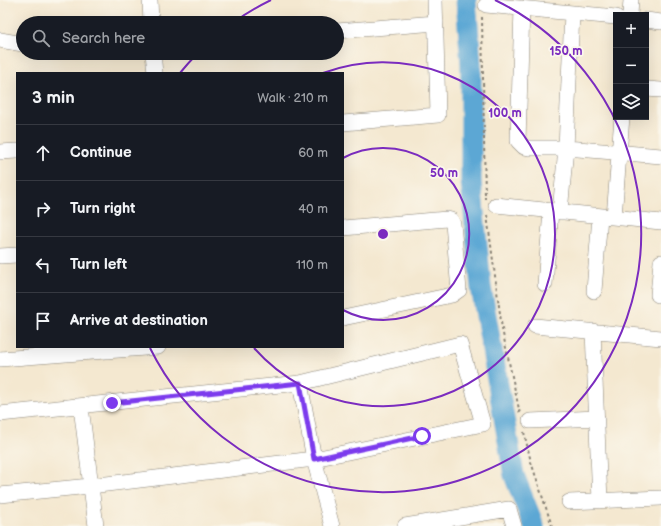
<!DOCTYPE html>
<meta charset="utf-8">
<style>
body{margin:0;font-family:"Balsamiq Sans",sans-serif;background:#20242c;color:#f1f3f6}
.controls{position:absolute;right:12px;top:12px;display:grid;overflow:hidden;border-radius:0px;box-shadow:0 4px 16px #0002}
.controls button{width:36px;height:36px;display:grid;place-items:center;padding:0;border:0;border-bottom:1px solid #363941;background:#171b24;color:#f1f3f6;font:20px sans-serif}
.stop{position:absolute;width:12px;height:12px;margin:-9px;border:3px solid #7c3aed;border-radius:50%;background:#fff}
.stop.end{background:#7c3aed;border-color:#fff;box-shadow:0 1px 4px #0008}
.list{margin:0;padding:0;list-style:none}
h2{display:flex;justify-content:space-between;align-items:center;height:52px;margin:0;padding:0 16px;font-size:17px}
h2 small{font-size:13px;font-weight:400;color:#9ea1a6}
.list li{display:grid;grid-template-columns:26px 1fr auto;gap:12px;align-items:center;box-sizing:border-box;height:56px;padding:0 16px;border-top:1px solid #363941}
.list b{display:block;font-size:15px;white-space:nowrap}
.list em{font-size:13px;font-style:normal;color:#9ea1a6}
.icon{flex:none;width:22px;height:22px;fill:none;stroke:currentColor;stroke-width:2;stroke-linecap:round;stroke-linejoin:round}
.map{position:relative;flex:none;width:661px;height:526px;overflow:hidden}
.search{position:absolute;background:#171b24;box-shadow:0 4px 16px #0002;left:16px;top:16px;width:328px;height:44px;display:flex;align-items:center;gap:10px;box-sizing:border-box;padding:0 14px;border-radius:22px;color:#9ea1a6;font-size:15px}
.panel{position:absolute;background:#171b24;box-shadow:0 4px 16px #0002;left:16px;top:72px;width:328px;height:276px;border-radius:0px}
.map>svg:first-child{display:block}
.lines{fill:none;stroke-linecap:round;stroke-linejoin:round}
.river{stroke:#5ca7d4;stroke-width:21}
.minor-casing{stroke:#888276;stroke-width:16}
.path{stroke:#888276;stroke-width:2;stroke-dasharray:3 3;stroke-linecap:butt}
.minor{stroke:#fff;stroke-width:15}
.route{stroke:#7c3aed;stroke-width:5}
.ring{fill:none;stroke:#7b2cbf;stroke-width:2}
.centre{fill:#7b2cbf;stroke:#fbf7ec;stroke-width:2}
.ring-label{font-size:12px;text-anchor:middle;font-weight:bold;fill:#7b2cbf;stroke:#fbf7ec;stroke-width:3.5;stroke-linejoin:round;paint-order:stroke}
</style>
<div class="map">
<svg width="661" height="526" viewBox="0 0 661 526">
<rect width="100%" height="100%" fill="#fbf7ec"/>
<filter id="ink" filterUnits="userSpaceOnUse"><feTurbulence type="fractalNoise" baseFrequency=".025" numOctaves="2"/><feDisplacementMap in="SourceGraphic" scale="8" xChannelSelector="R" yChannelSelector="G"/><feConvolveMatrix kernelMatrix="1 2 1 2 8 2 1 2 1" color-interpolation-filters="sRGB"/></filter>
<filter id="wash" filterUnits="userSpaceOnUse"><feTurbulence type="fractalNoise" baseFrequency=".012" numOctaves="4" result="noise"/><feDisplacementMap in="SourceGraphic" scale="16" xChannelSelector="R" yChannelSelector="G"/><feGaussianBlur stdDeviation="0.9" result="paint"/><feColorMatrix in="noise" values="0 0 0 0 0 0 0 0 0 0 0 0 0 0 0 0 0 1.4 0 .05"/><feComposite in="paint" operator="in"/></filter>
<g filter="url(#wash)">
<rect width="100%" height="100%" fill="#f4e8d0"/>
<g class="lines">
<path class="river" d="M466,0L471,64V181L481,287L514,475L534,526"/>
</g>
</g>
<g filter="url(#ink)">
<g class="lines">
<g class="minor-casing">
<path id="minor" d="M150,0L151,23
M486,5L616,17
M522,8L518,141L524,147L529,148H566L661,156
M630,15L631,0
M646,20L661,22
M337,31L436,23
M0,40L23,44
M153,53L155,73
M646,89L661,90
M343,123L438,115L435,0
M0,152L17,151
M496,205L661,222
M560,212L566,148L572,13
M614,217L622,117
M343,228L447,219L451,220L453,224L459,290L452,295L343,318
M0,256L17,255
M545,284L551,211
M594,291L600,216
M658,295L661,262
M535,326L661,338
M593,331L600,501
M0,359L158,347
M300,383L314,459L332,526
M81,407L96,526
M0,414L300,383L460,344L483,424L314,459L90,486L0,495
M530,421L597,418
M569,502L661,498
M405,526L509,509L514,526"/>
</g>
<path class="path" d="M482,17L485,199
M487,215L502,329L520,414
M524,432L531,462L552,526"/>
<use href="#minor" class="minor"/>
</g>
</g>
<g class="lines" filter="url(#ink)">
<path class="route" d="M112,403L300,383L314,459L422,436"/>
</g>
<g class="ring">
<path d="M343 158A86 86 0 1 1 343 310"/>
<path d="M323 73A172 172 0 1 1 254 348"/>
<path d="M180 73A259 259 0 0 1 197 54M234 22A259 259 0 0 1 271 0M495 0A259 259 0 1 1 150 348"/>
</g>
<circle cx="383" cy="234" r="6" class="centre"/>
<g class="ring-label">
<text x="566" y="55">150 m</text>
<text x="505" y="117">100 m</text>
<text x="444" y="177">50 m</text>
</g>
</svg>
<div class="controls">
<button>+</button>
<button>−</button>
<button><svg class="icon" aria-label="layers" viewBox="0 0 24 24"><path d="M12 4l9 5-9 5-9-5zM3 14l9 5 9-5"/></svg></button>
</div>
<div class="stop" style="left:422px;top:436px"></div>
<div class="stop end" style="left:112px;top:403px"></div>
<div class="search"><svg class="icon" aria-label="search" viewBox="0 0 24 24"><circle cx="10" cy="10" r="6"/><path d="M15 15l6 6"/></svg>Search here</div>
<section class="panel">
<h2>3 min<small>Walk · 210 m</small></h2>
<ul class="list">
<li><svg class="icon" aria-label="ahead" viewBox="0 0 24 24"><path d="M12 20V5M6 11l6-6 6 6"/></svg><div><b>Continue</b></div><em>60 m</em></li>
<li><svg class="icon" aria-label="right" viewBox="0 0 24 24"><path d="M7 20v-9h11M14 6l5 5-5 5"/></svg><div><b>Turn right</b></div><em>40 m</em></li>
<li><svg class="icon" aria-label="left" viewBox="0 0 24 24"><path d="M17 20v-9H6M10 6l-5 5 5 5"/></svg><div><b>Turn left</b></div><em>110 m</em></li>
<li><svg class="icon" aria-label="arrive" viewBox="0 0 24 24"><path d="M6 21V4h12l-3 4 3 4H6"/></svg><div><b>Arrive at destination</b></div></li>
</ul>
</section>
</div>
